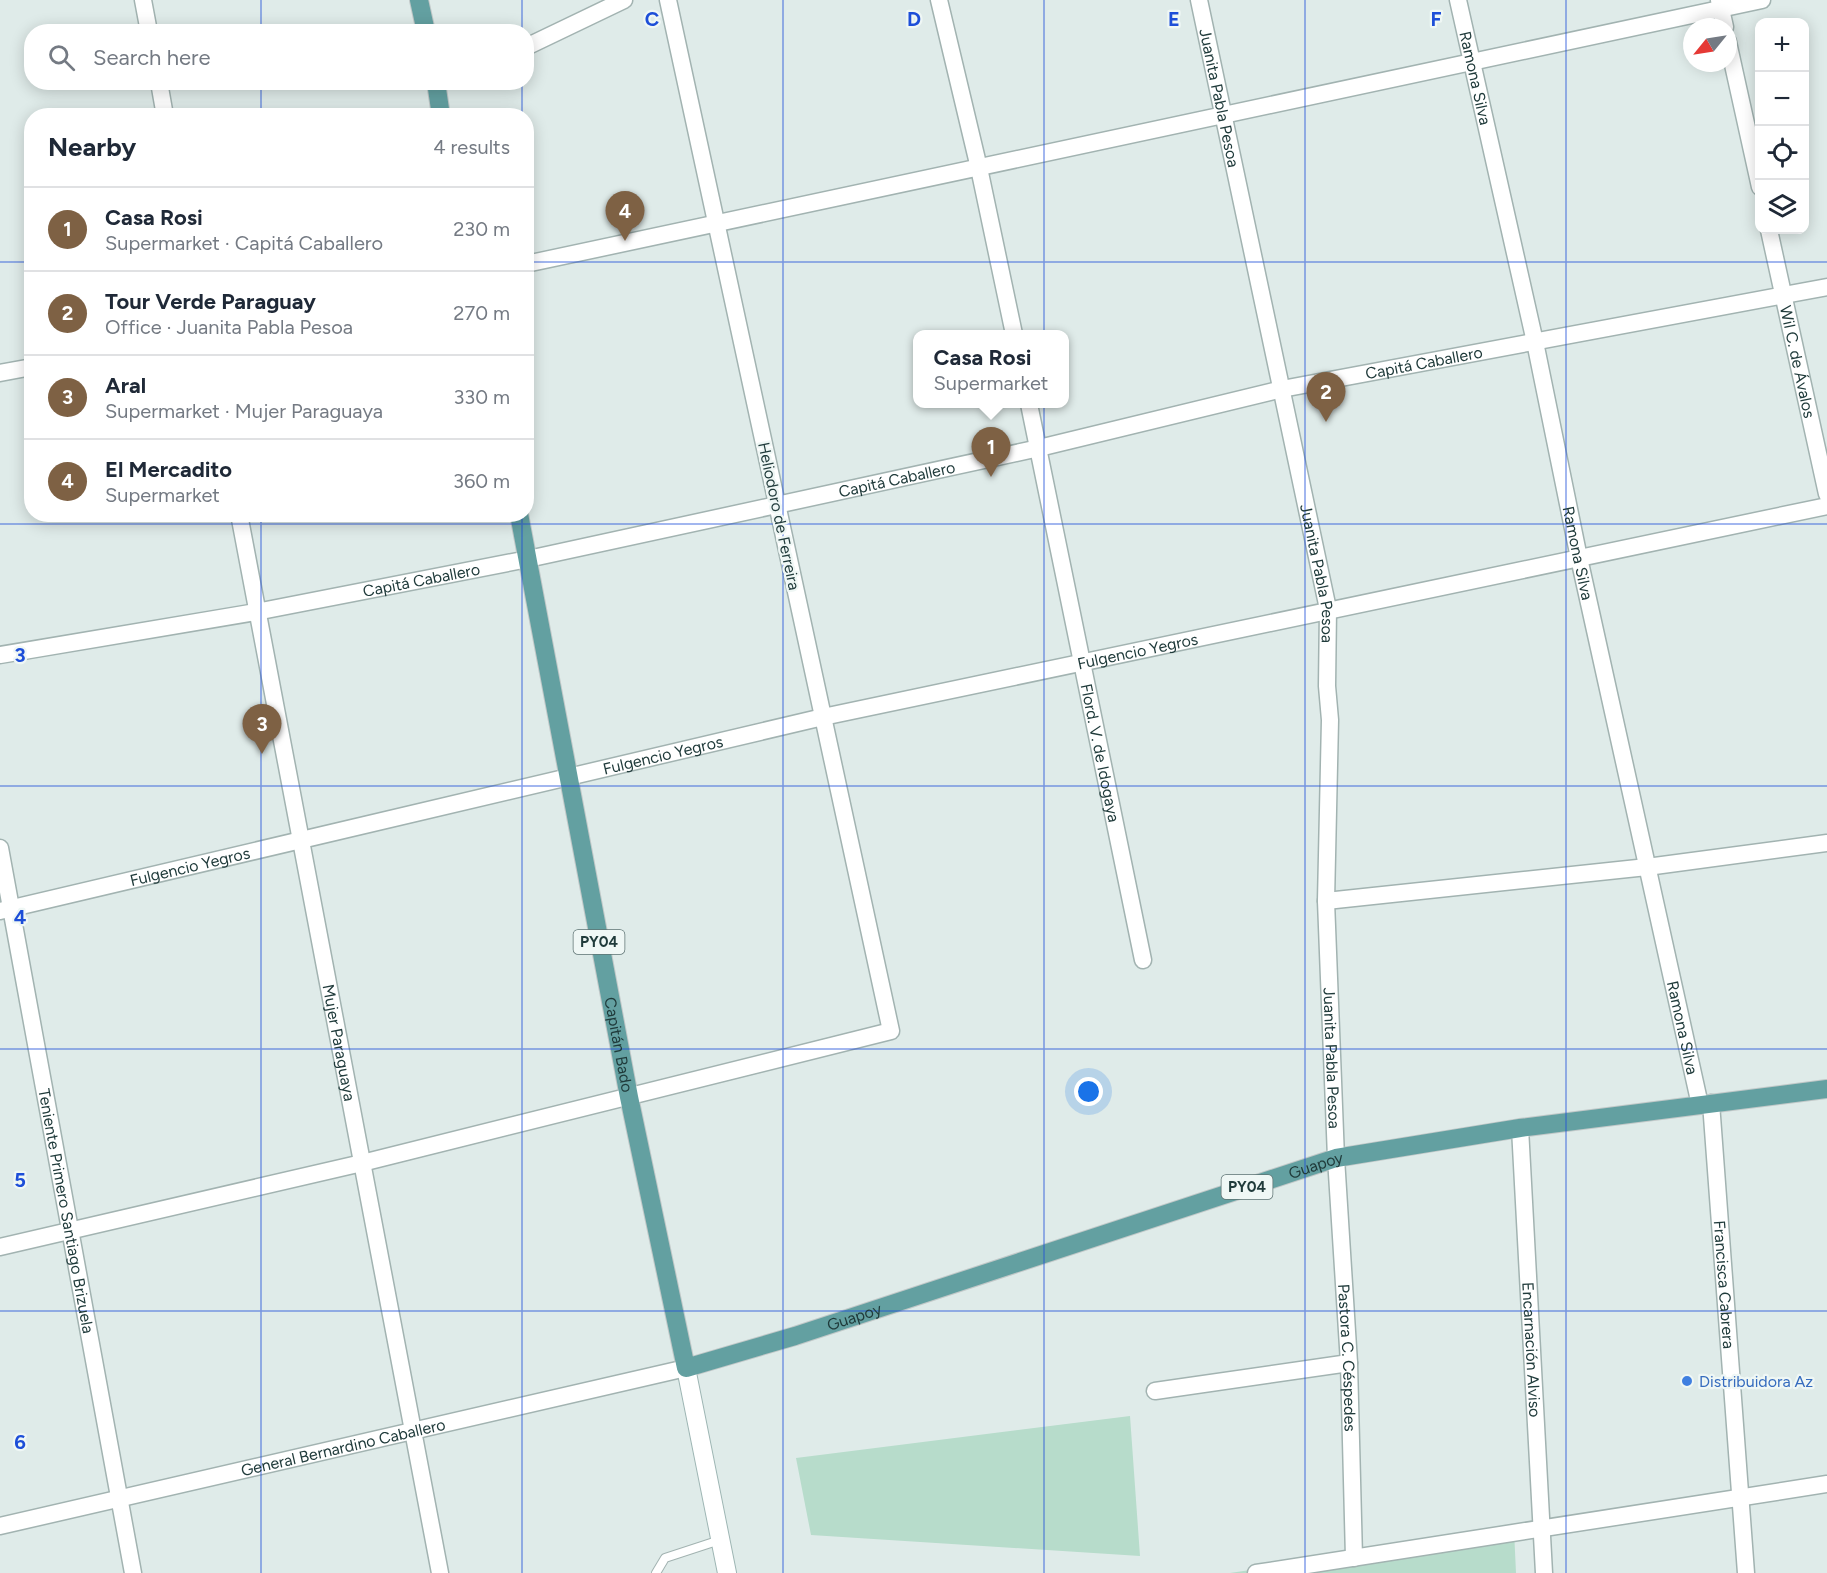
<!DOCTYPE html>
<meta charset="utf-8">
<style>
body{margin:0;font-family:Figtree,sans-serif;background:#f6f6f7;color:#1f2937}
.controls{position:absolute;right:18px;top:18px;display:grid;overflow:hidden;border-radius:12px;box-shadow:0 3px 15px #0003}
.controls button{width:54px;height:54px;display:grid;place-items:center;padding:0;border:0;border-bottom:2px solid #e0e1e3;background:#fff;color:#1f2937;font:30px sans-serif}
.compass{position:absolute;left:1683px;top:18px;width:54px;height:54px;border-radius:50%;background:#fff;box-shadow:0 3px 15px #0003;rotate:240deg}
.you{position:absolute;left:1089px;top:1092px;width:21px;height:21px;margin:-15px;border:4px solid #fff;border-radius:50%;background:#1a73e8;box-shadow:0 0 0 9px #1a73e833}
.badge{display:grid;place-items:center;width:39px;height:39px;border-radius:50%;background:#7e6144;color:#fff;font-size:20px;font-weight:700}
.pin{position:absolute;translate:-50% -50px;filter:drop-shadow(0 2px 3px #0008)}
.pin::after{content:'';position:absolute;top:32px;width:21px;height:18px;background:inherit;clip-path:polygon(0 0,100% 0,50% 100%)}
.popup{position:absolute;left:913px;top:330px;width:156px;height:78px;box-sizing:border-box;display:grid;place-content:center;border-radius:12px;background:#fff;filter:drop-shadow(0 2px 4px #0005);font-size:20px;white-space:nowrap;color:#747a83}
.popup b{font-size:22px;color:#1f2937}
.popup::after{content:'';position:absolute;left:50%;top:100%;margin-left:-12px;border:12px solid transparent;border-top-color:#fff}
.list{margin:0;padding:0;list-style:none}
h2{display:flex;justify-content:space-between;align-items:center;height:78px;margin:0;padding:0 24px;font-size:26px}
h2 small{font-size:20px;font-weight:400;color:#747a83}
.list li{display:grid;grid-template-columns:39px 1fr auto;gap:18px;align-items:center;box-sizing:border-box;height:84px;padding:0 24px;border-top:2px solid #e0e1e3}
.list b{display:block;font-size:22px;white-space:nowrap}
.list p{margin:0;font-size:20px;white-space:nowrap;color:#747a83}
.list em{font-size:20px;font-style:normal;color:#747a83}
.icon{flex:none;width:33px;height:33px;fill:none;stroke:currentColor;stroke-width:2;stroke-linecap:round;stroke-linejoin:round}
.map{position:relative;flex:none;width:1827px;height:1573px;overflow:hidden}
.search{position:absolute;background:#fff;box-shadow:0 3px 15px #0003;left:24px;top:24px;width:510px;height:66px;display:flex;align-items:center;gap:15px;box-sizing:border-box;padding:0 21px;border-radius:24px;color:#747a83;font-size:22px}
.panel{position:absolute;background:#fff;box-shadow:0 3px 15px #0003;left:24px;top:108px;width:510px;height:414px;border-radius:24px}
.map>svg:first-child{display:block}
.green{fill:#b7dccb}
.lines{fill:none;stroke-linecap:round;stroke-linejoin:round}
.service-casing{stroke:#a2b3b1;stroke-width:10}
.minor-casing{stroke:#a2b3b1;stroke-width:19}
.secondary-casing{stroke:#9eb6b4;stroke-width:20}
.primary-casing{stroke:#c1c8c8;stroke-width:20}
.service{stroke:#fff;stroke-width:8}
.minor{stroke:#fff;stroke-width:16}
.secondary{stroke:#fff;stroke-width:18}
.primary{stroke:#63a0a1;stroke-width:18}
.grid{fill:none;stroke:#1d4ed8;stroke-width:1.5;stroke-opacity:0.55}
.shop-dot{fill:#3f7fe0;stroke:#eff7f5;stroke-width:2}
.labels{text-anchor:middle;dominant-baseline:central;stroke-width:4.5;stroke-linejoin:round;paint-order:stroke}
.shield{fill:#eff7f5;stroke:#5e7373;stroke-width:1.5}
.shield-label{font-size:15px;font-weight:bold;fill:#203b3b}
.street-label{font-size:16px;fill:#203b3b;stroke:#eff7f5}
.shop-label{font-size:16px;fill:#366cbe;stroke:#eff7f5;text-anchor:start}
.grid-label{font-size:20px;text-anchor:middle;font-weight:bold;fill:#1d4ed8;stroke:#eff7f5;stroke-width:4.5;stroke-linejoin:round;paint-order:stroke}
</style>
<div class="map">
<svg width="1827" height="1573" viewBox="0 0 1827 1573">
<rect width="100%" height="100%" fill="#dfebe9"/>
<path class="green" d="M1130,1416L1140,1556L811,1535L796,1458Z
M1514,1530L1516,1573H1230Z"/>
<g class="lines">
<g class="service-casing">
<path id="service" d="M656,1573L665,1558L720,1540"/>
</g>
<g class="minor-casing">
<g id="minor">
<path d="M143,0L149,32"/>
<path d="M939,0L979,168L1014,334"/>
<path id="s1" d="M1199,0L1328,609L1327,686L1330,720L1326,901L1336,1158L1349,1363L1354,1558"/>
<path id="s2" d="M1458,0L1535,342L1579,558L1700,1105"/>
<path d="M1719,0L1725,27"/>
<path d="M1728,42L1760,187"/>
<path d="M526,47L624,0"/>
<path d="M159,82L165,116"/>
<path id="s3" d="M1769,230L1827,494"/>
<path d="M526,264L1762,0"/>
<path d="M0,373L32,367"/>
<path id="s4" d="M1029,404L1143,960"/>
<path id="s5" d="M239,514L440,1573"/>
<path id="s6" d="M0,655L256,612L528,559L1039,448L1282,389L1827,287"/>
<path id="s7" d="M0,848L133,1573"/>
<path d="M1326,901L1647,867L1827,843"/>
<path id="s8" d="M0,911L823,717L1827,506"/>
<path id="s9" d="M1711,1103L1746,1573"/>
<path id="s10" d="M1520,1128L1544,1573"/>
<path d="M0,1247L362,1163L891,1031L668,0"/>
<path d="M1155,1391L1349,1363"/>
<path id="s11" d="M0,1526L686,1368"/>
<path d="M1256,1573L1827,1484"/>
</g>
</g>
<g class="secondary-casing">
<path id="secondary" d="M686,1368L727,1573"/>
</g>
<g class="primary-casing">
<g id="primary">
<path d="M419,0L426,32"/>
<path d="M436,82L441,116"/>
<path id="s12" d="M519,514L629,1097L686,1368L795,1336L1336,1158L1520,1128L1827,1089"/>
</g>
</g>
<use href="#service" class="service"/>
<use href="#minor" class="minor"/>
<use href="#secondary" class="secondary"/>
<use href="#primary" class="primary"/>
</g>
<path class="grid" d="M261,0V32M522,0V32M783,0V1573M1044,0V1573M1305,0V1573M1566,0V1573M261,82V116M522,82V116M0,262H32M526,262H1827M261,514V1573M522,514V1573M0,524H1827M0,786H1827M0,1049H1827M0,1311H1827"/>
<circle class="shop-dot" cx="1687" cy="1381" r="6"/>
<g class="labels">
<g class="shield">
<rect x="573.5" y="930" width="51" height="24" rx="4.5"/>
<rect x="1221.5" y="1175" width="51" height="24" rx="4.5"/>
</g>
<g class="shield-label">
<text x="599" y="942">PY04</text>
<text x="1247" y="1187">PY04</text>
</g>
<g class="street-label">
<text stroke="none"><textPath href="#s2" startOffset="80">Ramona Silva</textPath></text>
<text stroke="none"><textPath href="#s1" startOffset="100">Juanita Pabla Pesoa</textPath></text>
<text stroke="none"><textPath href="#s3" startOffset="135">Wil C. de Ávalos</textPath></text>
<text stroke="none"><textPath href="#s6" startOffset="1454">Capitá Caballero</textPath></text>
<text stroke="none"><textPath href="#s6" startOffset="914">Capitá Caballero</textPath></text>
<text transform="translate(779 516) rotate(78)">Heliodoro de Ferreira</text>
<text stroke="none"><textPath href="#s2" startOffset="566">Ramona Silva</textPath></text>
<text stroke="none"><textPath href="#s1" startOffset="586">Juanita Pabla Pesoa</textPath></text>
<text stroke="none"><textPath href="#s6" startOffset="428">Capitá Caballero</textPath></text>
<text stroke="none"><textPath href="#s8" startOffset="1167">Fulgencio Yegros</textPath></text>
<text stroke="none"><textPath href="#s4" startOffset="356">Flord. V. de Idogaya</textPath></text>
<text stroke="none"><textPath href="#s8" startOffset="681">Fulgencio Yegros</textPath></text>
<text stroke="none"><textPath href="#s8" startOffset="195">Fulgencio Yegros</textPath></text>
<text stroke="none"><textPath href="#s2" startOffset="1052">Ramona Silva</textPath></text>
<text stroke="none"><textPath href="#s5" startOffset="538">Mujer Paraguaya</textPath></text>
<text stroke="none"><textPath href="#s12" startOffset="540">Capitán Bado</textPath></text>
<text stroke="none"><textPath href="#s1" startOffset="1072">Juanita Pabla Pesoa</textPath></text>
<text stroke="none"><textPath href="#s12" startOffset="1532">Guapoy</textPath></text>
<text stroke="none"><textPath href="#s7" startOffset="369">Teniente Primero Santiago Brizuela</textPath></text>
<text stroke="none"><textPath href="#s9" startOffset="182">Francisca Cabrera</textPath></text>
<text stroke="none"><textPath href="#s12" startOffset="1046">Guapoy</textPath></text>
<text stroke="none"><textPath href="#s10" startOffset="222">Encarnación Alviso</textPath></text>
<text stroke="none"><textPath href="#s1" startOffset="1372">Pastora C. Céspedes</textPath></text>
<text stroke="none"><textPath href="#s11" startOffset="352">General Bernardino Caballero</textPath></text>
</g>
<g class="shop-label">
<text x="1699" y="1381">Distribuidora Az</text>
</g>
</g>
<g class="grid-label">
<text x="652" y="26">C</text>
<text x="914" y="26">D</text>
<text x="1174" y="26">E</text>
<text x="1436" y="26">F</text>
<text x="20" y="662">3</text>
<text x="20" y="924">4</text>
<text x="20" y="1187">5</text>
<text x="20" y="1449">6</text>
</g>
</svg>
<div class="controls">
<button>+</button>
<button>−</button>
<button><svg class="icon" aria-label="locate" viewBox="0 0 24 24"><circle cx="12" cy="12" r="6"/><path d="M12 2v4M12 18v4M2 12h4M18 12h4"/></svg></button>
<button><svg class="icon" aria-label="layers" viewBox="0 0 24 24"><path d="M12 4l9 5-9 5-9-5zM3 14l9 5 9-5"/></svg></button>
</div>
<svg class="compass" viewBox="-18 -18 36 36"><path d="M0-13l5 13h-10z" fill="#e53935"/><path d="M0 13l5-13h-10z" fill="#747a83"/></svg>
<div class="you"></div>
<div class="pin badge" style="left:991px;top:477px">1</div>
<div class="popup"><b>Casa Rosi</b>Supermarket</div>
<div class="pin badge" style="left:1326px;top:422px">2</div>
<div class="pin badge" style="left:262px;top:754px">3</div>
<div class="pin badge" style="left:625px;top:241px">4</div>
<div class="search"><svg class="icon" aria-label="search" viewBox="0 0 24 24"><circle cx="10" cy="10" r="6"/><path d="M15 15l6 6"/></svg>Search here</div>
<section class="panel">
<h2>Nearby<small>4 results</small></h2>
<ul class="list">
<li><span class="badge">1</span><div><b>Casa Rosi</b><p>Supermarket · Capitá Caballero</p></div><em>230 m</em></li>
<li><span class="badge">2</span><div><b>Tour Verde Paraguay</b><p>Office · Juanita Pabla Pesoa</p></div><em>270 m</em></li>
<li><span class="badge">3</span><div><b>Aral</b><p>Supermarket · Mujer Paraguaya</p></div><em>330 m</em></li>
<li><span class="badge">4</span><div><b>El Mercadito</b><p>Supermarket</p></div><em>360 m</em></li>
</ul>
</section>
</div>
